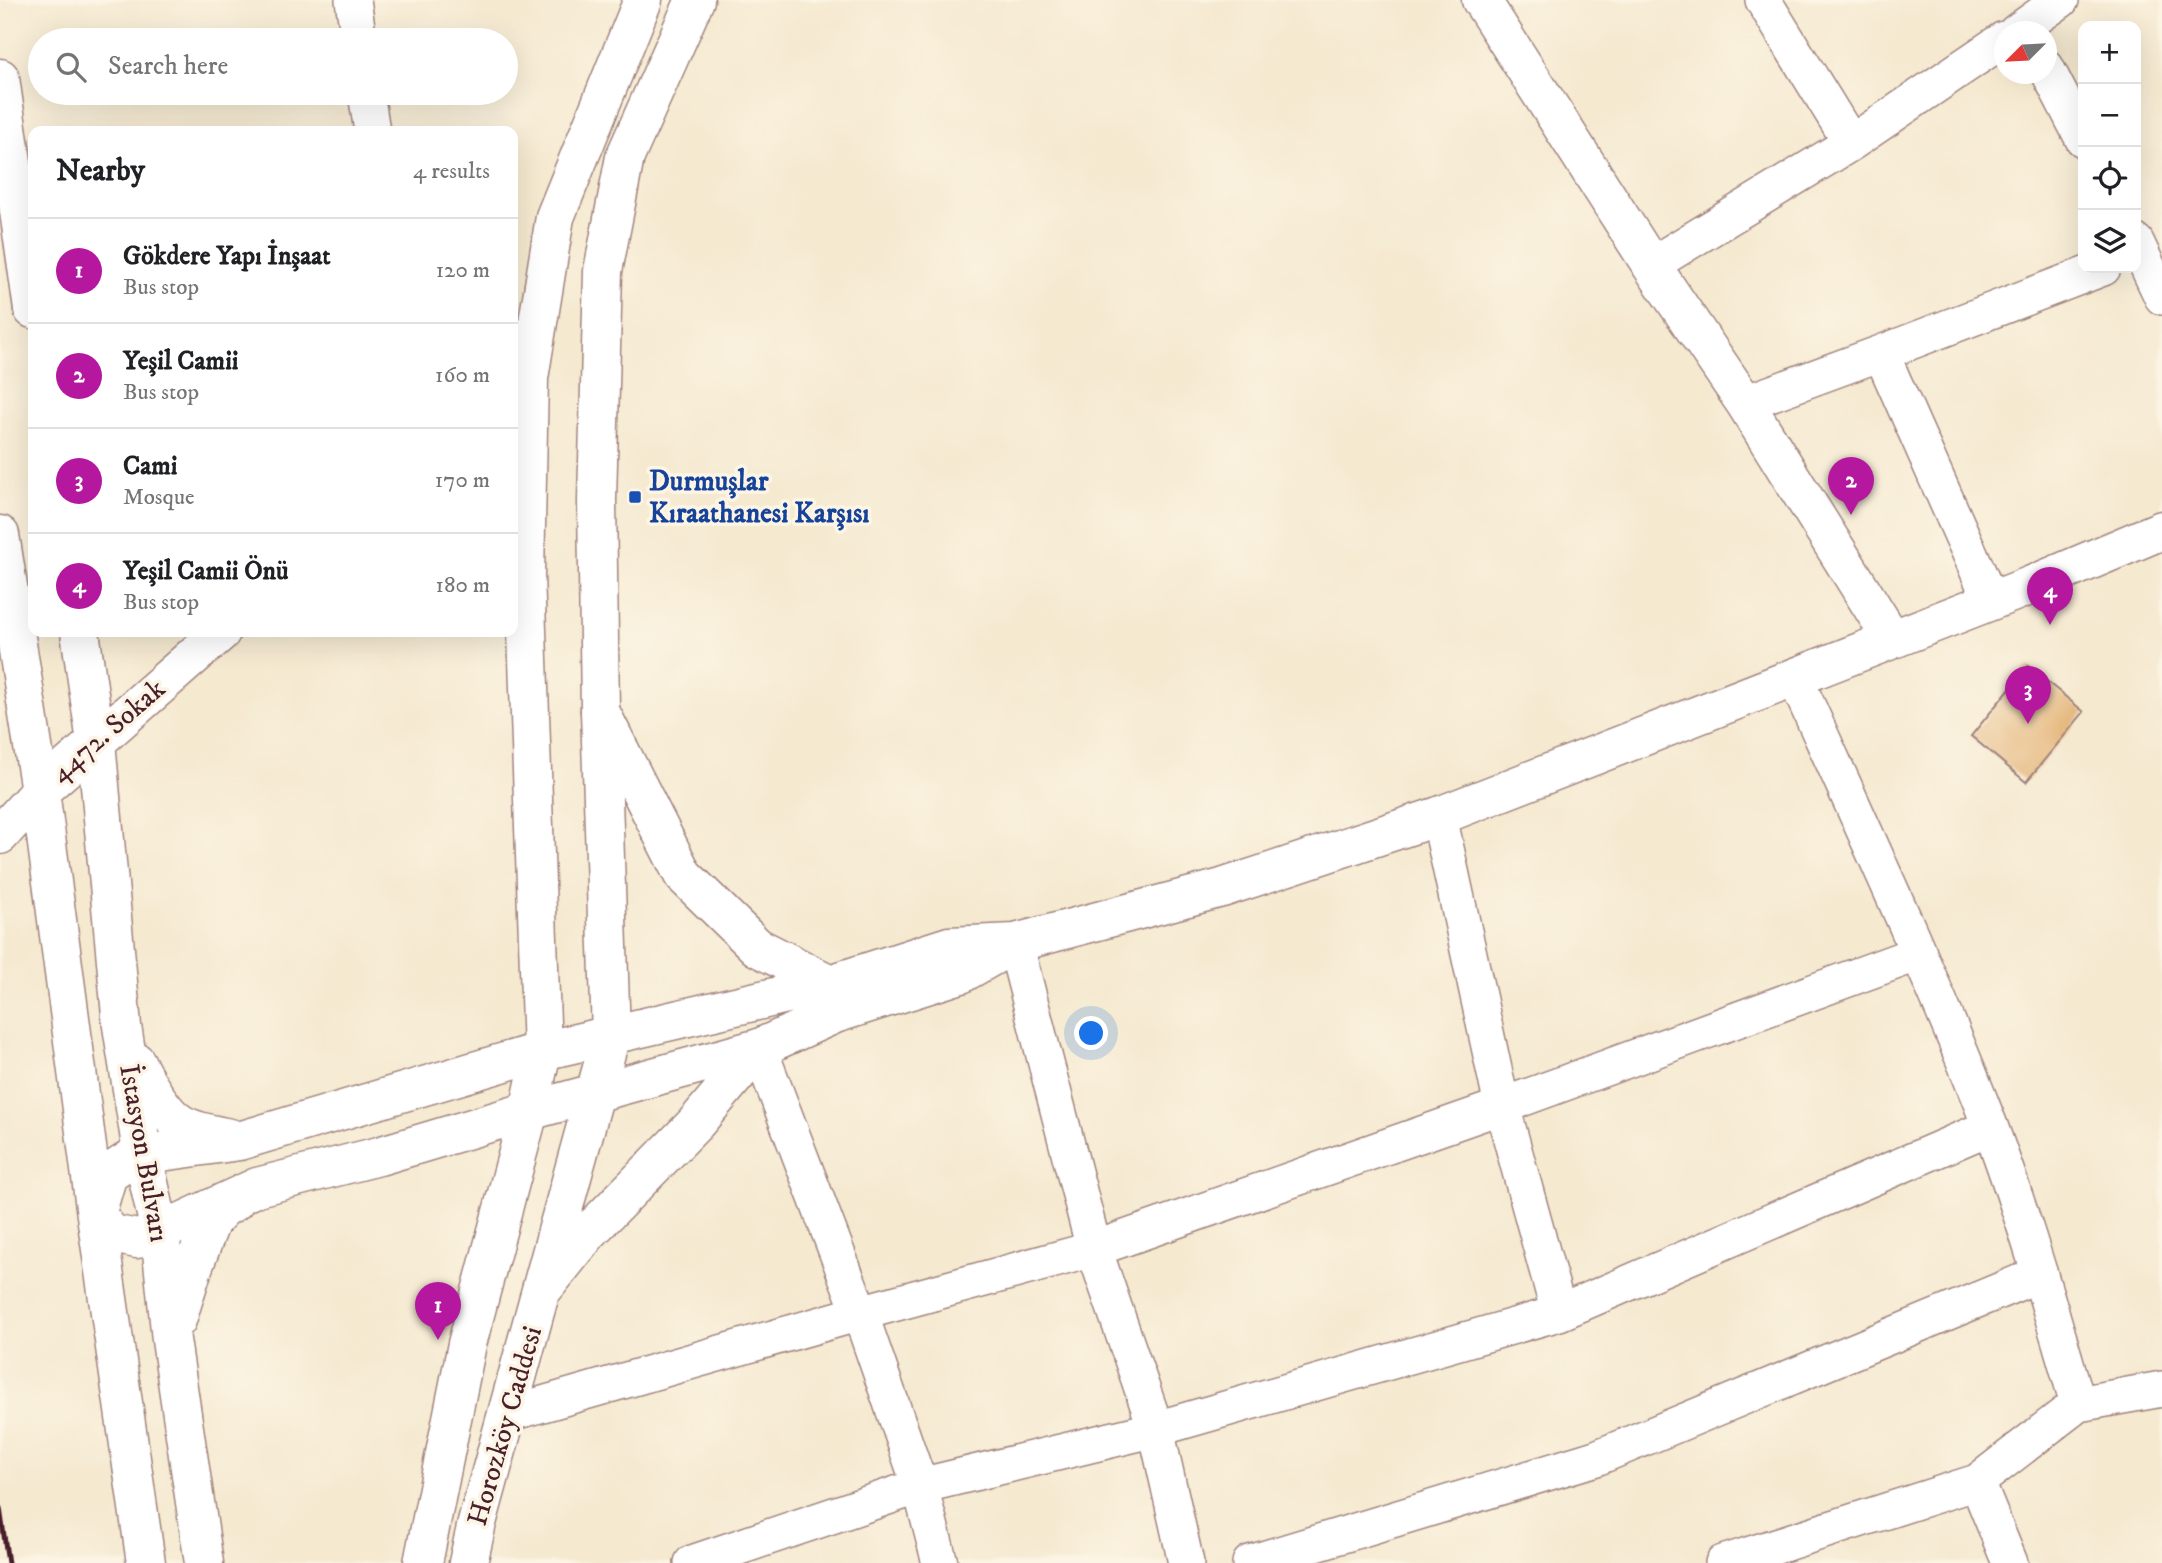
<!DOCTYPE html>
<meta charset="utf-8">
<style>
body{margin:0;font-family:"IM FELL DW Pica",serif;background:#f6f6f6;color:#202124}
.controls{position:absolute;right:21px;top:21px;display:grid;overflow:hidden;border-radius:14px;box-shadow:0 7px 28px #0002}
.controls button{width:63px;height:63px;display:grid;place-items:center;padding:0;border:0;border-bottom:2px solid #e0e0e0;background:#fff;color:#202124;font:35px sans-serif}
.compass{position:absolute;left:1994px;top:21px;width:63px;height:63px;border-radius:50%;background:#fff;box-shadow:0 7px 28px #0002;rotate:246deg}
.you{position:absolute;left:1092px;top:1034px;width:24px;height:24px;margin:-18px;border:5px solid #fff;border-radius:50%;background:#1a73e8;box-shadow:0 0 0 10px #1a73e833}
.badge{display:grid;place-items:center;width:46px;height:46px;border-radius:50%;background:#b5179e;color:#fff;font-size:23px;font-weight:700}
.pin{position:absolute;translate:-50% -58px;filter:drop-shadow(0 2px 4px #0008)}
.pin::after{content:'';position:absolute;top:37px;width:24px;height:21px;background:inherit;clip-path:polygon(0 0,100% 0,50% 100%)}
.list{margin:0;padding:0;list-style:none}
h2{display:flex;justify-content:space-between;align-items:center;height:91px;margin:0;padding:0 28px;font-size:30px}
h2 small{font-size:23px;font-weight:400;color:#757577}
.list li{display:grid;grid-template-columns:46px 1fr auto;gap:21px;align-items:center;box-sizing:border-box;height:105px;padding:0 28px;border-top:2px solid #e0e0e0}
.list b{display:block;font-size:26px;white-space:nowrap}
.list p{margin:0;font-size:23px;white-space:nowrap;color:#757577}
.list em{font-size:23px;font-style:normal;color:#757577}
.icon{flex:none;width:38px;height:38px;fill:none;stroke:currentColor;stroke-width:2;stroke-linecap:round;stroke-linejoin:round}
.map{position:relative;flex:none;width:2162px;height:1563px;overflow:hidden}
.search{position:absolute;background:#fff;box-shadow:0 7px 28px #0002;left:28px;top:28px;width:490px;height:77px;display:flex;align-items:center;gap:18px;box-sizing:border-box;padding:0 24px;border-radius:38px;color:#757577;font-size:26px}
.panel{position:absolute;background:#fff;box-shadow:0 7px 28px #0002;left:28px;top:126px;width:490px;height:511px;border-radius:14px}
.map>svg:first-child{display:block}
.building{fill:#e6ba82}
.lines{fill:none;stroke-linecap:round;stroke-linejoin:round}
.minor-casing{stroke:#a0847e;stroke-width:38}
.tertiary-casing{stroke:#a0847e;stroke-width:41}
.secondary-casing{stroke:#a0847e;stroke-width:41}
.minor{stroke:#fff;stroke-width:35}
.tertiary{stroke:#fff;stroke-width:38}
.secondary{stroke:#fff;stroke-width:38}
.rail{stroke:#4a1f2b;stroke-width:5}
.transit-dot{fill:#1a4fb4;stroke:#fcf5e5;stroke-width:2.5}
.labels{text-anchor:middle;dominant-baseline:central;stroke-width:7;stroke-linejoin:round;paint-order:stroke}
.transit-label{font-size:28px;font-weight:bold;fill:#164399;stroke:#fcf5e5;text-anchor:start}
.street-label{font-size:28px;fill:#4a1f2b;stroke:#fcf5e5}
</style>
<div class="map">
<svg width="2162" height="1563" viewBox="0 0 2162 1563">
<rect width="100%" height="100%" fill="#fcf5e5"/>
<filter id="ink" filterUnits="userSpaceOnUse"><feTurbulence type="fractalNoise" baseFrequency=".0143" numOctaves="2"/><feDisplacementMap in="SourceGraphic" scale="14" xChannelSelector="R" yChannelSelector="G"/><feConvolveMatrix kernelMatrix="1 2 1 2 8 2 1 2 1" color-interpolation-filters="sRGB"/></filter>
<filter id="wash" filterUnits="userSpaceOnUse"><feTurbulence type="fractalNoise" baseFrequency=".00686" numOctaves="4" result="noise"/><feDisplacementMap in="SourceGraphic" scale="28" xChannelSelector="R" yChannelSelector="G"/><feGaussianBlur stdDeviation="1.57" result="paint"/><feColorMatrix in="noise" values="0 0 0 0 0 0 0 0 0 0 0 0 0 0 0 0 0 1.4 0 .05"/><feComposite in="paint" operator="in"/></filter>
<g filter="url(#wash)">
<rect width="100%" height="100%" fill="#f5e9d0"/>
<g id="blocks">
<path class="building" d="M2028,666L2084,712L2026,782L1971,736Z"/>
</g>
</g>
<g filter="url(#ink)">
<use href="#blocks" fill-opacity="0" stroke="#a0847e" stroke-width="2"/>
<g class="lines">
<g class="minor-casing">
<path id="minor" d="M353,0L359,40
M1763,0L1851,143
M2016,32L2061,0
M2046,67L2083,139
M366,93L372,131
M2136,242L2162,297
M1651,265L1851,143L2004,39
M1881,353L1991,601
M1745,403L1881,353L2103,268
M1795,678C1862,826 1931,974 1990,1126C2024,1217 2051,1311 2078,1404
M1439,816L1502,1106L1559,1313
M1015,943L1094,1249L1156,1429L1186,1563
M759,1048L860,1313L920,1486L940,1563
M508,1414L860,1313L1094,1249L1502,1106L1919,953
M1977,1482L2010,1563
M692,1563L920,1486L1156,1429L1559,1313L1990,1127
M1250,1563L1596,1458L2040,1274
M1723,1563L1977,1482L2078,1404L2162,1389"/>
</g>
<g class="tertiary-casing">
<path id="tertiary" d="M1481,0L1651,265L1745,403L1892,639
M0,78L33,309
M0,535L40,791L96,1215L146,1563
M80,632L96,742L122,1026L142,1152L160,1232L171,1340L204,1563
M600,711L683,875L757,947L830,984
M0,835L40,791L221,632
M136,1062C144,1080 164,1114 181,1124C195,1132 215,1135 230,1138
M96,1215L108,1174L142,1152H161L239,1141L542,1051L830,984L949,946L1015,943L1222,888L1439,816L2032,585L2162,530
M96,1215L112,1234L137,1239L160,1232L257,1187L379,1156L529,1111L759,1048L835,1014L961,974L1010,946
M543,1289L588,1233L695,1124L759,1048
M177,1320L193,1268L211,1221L223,1208L235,1201"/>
</g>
<g class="secondary-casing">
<path id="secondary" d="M423,1563L467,1344L529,1111L542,1051L525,575L529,378L555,217L643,0
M468,1563L477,1523L611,1035L600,711L597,500L603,271L625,157L695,0"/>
</g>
<use href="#minor" class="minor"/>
<use href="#tertiary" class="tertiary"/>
<use href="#secondary" class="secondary"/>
<path class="rail" d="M0,1508L8,1563"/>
</g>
</g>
<rect class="transit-dot" x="628" y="490" width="14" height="14" rx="3.5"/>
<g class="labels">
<g class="transit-label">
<text x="649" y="481">Durmuşlar<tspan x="649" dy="32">Kıraathanesi Karşısı</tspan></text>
</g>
<g class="street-label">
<text transform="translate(108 731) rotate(-41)">4472. Sokak</text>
<text transform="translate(144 1153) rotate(80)">İstasyon Bulvarı</text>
<text transform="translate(505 1426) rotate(-74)">Horozköy Caddesi</text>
</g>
</g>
</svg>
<div class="controls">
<button>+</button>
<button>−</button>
<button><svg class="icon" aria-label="locate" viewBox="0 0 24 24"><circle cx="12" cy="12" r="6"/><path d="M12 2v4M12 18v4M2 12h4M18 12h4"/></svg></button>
<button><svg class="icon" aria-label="layers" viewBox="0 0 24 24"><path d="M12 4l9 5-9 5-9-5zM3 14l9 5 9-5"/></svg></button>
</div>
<svg class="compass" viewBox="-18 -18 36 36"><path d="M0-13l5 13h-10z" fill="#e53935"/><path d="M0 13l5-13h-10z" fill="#757577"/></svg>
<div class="you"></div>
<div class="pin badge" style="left:438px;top:1340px">1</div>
<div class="pin badge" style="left:1851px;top:515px">2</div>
<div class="pin badge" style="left:2028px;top:724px">3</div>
<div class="pin badge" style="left:2050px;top:625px">4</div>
<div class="search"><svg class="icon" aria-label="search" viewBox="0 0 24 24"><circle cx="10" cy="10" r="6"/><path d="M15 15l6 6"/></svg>Search here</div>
<section class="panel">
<h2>Nearby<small>4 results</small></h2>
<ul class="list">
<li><span class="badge">1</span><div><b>Gökdere Yapı İnşaat</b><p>Bus stop</p></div><em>120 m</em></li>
<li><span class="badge">2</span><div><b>Yeşil Camii</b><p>Bus stop</p></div><em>160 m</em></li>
<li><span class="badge">3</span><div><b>Cami</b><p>Mosque</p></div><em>170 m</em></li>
<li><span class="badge">4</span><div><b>Yeşil Camii Önü</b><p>Bus stop</p></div><em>180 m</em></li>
</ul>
</section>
</div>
